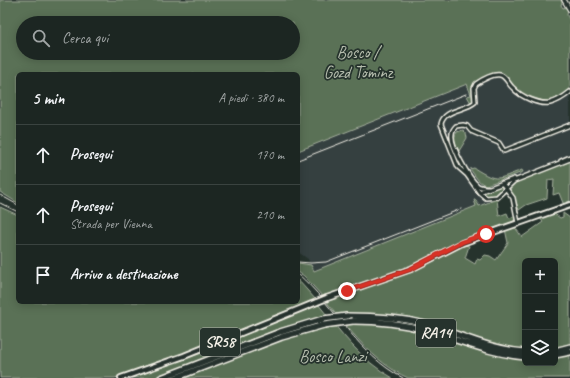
<!DOCTYPE html>
<html lang="it">
<meta charset="utf-8">
<style>
body{margin:0;font-family:Caveat,sans-serif;background:#252e2a;color:#f1f3f6}
.controls{position:absolute;right:12px;bottom:12px;display:grid;overflow:hidden;border-radius:6px;box-shadow:0 2px 10px #0003}
.controls button{width:36px;height:36px;display:grid;place-items:center;padding:0;border:0;border-bottom:1px solid #3a4340;background:#1c2622;color:#f1f3f6;font:20px sans-serif}
.stop{position:absolute;width:12px;height:12px;margin:-9px;border:3px solid #d93025;border-radius:50%;background:#fff}
.stop.end{background:#d93025;border-color:#fff;box-shadow:0 1px 4px #0008}
.list{margin:0;padding:0;list-style:none}
h2{display:flex;justify-content:space-between;align-items:center;height:52px;margin:0;padding:0 16px;font-size:17px}
h2 small{font-size:13px;font-weight:400;color:#a0a5a5}
.list li{display:grid;grid-template-columns:26px 1fr auto;gap:12px;align-items:center;box-sizing:border-box;height:60px;padding:0 16px;border-top:1px solid #3a4340}
.list b{display:block;font-size:15px;white-space:nowrap}
.list p{margin:0;font-size:13px;white-space:nowrap;color:#a0a5a5}
.list em{font-size:13px;font-style:normal;color:#a0a5a5}
.icon{flex:none;width:22px;height:22px;fill:none;stroke:currentColor;stroke-width:2;stroke-linecap:round;stroke-linejoin:round}
.map{position:relative;flex:none;width:570px;height:378px;overflow:hidden}
.search{position:absolute;background:#1c2622;box-shadow:0 2px 10px #0003;left:16px;top:16px;width:284px;height:44px;display:flex;align-items:center;gap:10px;box-sizing:border-box;padding:0 14px;border-radius:22px;color:#a0a5a5;font-size:15px}
.panel{position:absolute;background:#1c2622;box-shadow:0 2px 10px #0003;left:16px;top:72px;width:284px;height:232px;border-radius:6px}
.map>svg:first-child{display:block}
.built{fill:#344040}
.green{fill:#5a7156;stroke:#a7b19f;fill-rule:evenodd}
.lines{fill:none;stroke-linecap:round;stroke-linejoin:round}
.minor-casing{stroke:#f4f1e8;stroke-width:6}
.tertiary-casing{stroke:#f4f1e8;stroke-width:6}
.primary-casing{stroke:#f4f1e8;stroke-width:8}
.motorway-casing{stroke:#f4f1e8;stroke-width:8}
.minor{stroke:#26332d;stroke-width:3}
.tertiary{stroke:#26332d;stroke-width:3.5}
.primary{stroke:#26332d;stroke-width:4.5}
.motorway{stroke:#26332d;stroke-width:5}
.rail{stroke:#f4f1e8;stroke-width:1}
.primary-bridge-casing{stroke:#f4f1e8;stroke-width:8;stroke-linecap:butt}
.motorway-bridge-casing{stroke:#f4f1e8;stroke-width:8;stroke-linecap:butt}
.primary-bridge{stroke:#26332d;stroke-width:4.5}
.motorway-bridge{stroke:#26332d;stroke-width:5}
.route{stroke:#d93025;stroke-width:5}
.labels{text-anchor:middle;dominant-baseline:central;stroke-width:3.5;stroke-linejoin:round;paint-order:stroke}
.shield{fill:#26332d;stroke:#b6b8b0;stroke-width:1}
.shield-label{font-size:16px;font-weight:bold;fill:#f4f1e8}
.park-label{font-size:17px;fill:#b6beae;stroke:#26332d}
</style>
<div class="map">
<svg width="570" height="378" viewBox="0 0 570 378">
<rect width="100%" height="100%" fill="#26332d"/>
<filter id="ink" filterUnits="userSpaceOnUse"><feTurbulence type="fractalNoise" baseFrequency=".025" numOctaves="2"/><feDisplacementMap in="SourceGraphic" scale="8" xChannelSelector="R" yChannelSelector="G"/><feConvolveMatrix kernelMatrix="1 2 1 2 8 2 1 2 1" color-interpolation-filters="sRGB"/></filter>
<g filter="url(#ink)">
<path class="built" d="M502,70L512,86L519,91L543,101L553,100L570,91V161L510,191L515,198L512,199L507,193L497,199L313,271L308,259L298,252V151Z"/>
<path class="green" d="M0,0H563L561,5L563,8L567,7L568,10L567,15L570,21V91C562,97 553,102 543,101C536,98 526,96 519,92C511,87 509,78 501,74L475,83L474,99L471,103L467,96L471,95L467,84L298,151V74H18V203L0,192ZM23,23H293V53H23Z
M463,130L466,133L467,138L459,151C456,145 452,138 457,132Z
M570,160V203L566,204L563,203L559,193L553,195L554,179L548,180L547,198L526,205L519,210L513,195L509,187L515,182Z
M474,168C498,183 497,179 522,170L523,172L486,185C478,183 475,175 470,169Z
M501,185L502,189C498,196 491,198 484,194V192Z
M497,199L499,216L507,213L509,218L516,216L515,220L509,224L443,249L411,266L323,297L304,276L298,272V263L311,265L314,271L476,206L474,200H476L479,206Z
M0,207L18,215V302H298V280L316,300L258,324L164,362L115,378H0Z
M553,213L560,218L563,217V213L570,218V344L555,347V261H525V363H555V358L570,354V378H408C373,362 349,329 325,300L410,272L464,245L469,246L465,258L475,264L477,259L480,260L485,255L490,256L496,260L508,243L505,229L514,226L522,237L543,222L540,218Z
M318,304C340,331 361,361 393,378H182C229,360 276,339 325,327L322,317L275,330L154,378H130L199,354Z"/>
<g class="lines">
<g class="minor-casing">
<path id="minor" d="M570,92C564,97 558,101 550,103C539,105 521,97 513,88C508,84 506,76 500,75C493,74 482,80 476,84L474,88L475,102C465,111 444,109 441,124L458,167L467,175L479,192L486,198L497,197L514,181L570,159
M561,161L570,157
M502,183L513,198L518,223
M490,188C486,188 482,188 478,186C469,179 450,145 452,134C452,130 454,128 456,126L463,125L467,126L471,131L499,143L504,151L570,125
M479,192L514,179"/>
</g>
<g class="tertiary-casing">
<path id="tertiary" d="M564,0L570,10"/>
</g>
<g class="primary-casing">
<path id="primary" d="M327,298L411,269L462,243L570,205
M121,378L184,356L317,302"/>
</g>
<g class="motorway-casing">
<path id="motorway" d="M347,316C373,316 399,317 425,324C458,333 490,350 525,352
M353,321C377,321 400,323 424,330C457,339 490,354 525,357
M555,351L570,347
M555,355L570,352
M161,378L280,332L323,319
M175,378L282,337L324,325"/>
</g>
<use href="#minor" class="minor"/>
<use href="#tertiary" class="tertiary"/>
<use href="#primary" class="primary"/>
<use href="#motorway" class="motorway"/>
<path class="rail" d="M298,160L466,94
M0,195L18,205
M0,203L18,212
M298,262L311,263L326,262L461,209
M298,274C336,307 357,354 403,378"/>
<g class="primary-bridge-casing">
<path id="primary-bridge" d="M317,302L327,298"/>
</g>
<g class="motorway-bridge-casing">
<path id="motorway-bridge" d="M323,319L347,316
M324,325L353,321"/>
</g>
<use href="#primary-bridge" class="primary-bridge"/>
<use href="#motorway-bridge" class="motorway-bridge"/>
</g>
</g>
<g class="lines" filter="url(#ink)">
<path class="route" d="M347,291L411,269L462,242L486,234"/>
</g>
<g class="labels">
<g class="shield">
<rect x="416" y="319" width="40" height="28" rx="3"/>
<rect x="200" y="328" width="40" height="28" rx="3"/>
</g>
<g class="shield-label">
<text x="436" y="333">RA14</text>
<text x="220" y="342">SR58</text>
</g>
<g class="park-label">
<text x="358" y="52">Bosco /<tspan x="358" dy="20">Gozd Tominz</tspan></text>
<text x="333" y="356">Bosco Lanzi</text>
</g>
</g>
</svg>
<div class="controls">
<button>+</button>
<button>−</button>
<button><svg class="icon" aria-label="layers" viewBox="0 0 24 24"><path d="M12 4l9 5-9 5-9-5zM3 14l9 5 9-5"/></svg></button>
</div>
<div class="stop" style="left:486px;top:234px"></div>
<div class="stop end" style="left:347px;top:291px"></div>
<div class="search"><svg class="icon" aria-label="search" viewBox="0 0 24 24"><circle cx="10" cy="10" r="6"/><path d="M15 15l6 6"/></svg>Cerca qui</div>
<section class="panel">
<h2>5 min<small>A piedi · 380 m</small></h2>
<ul class="list">
<li><svg class="icon" aria-label="ahead" viewBox="0 0 24 24"><path d="M12 20V5M6 11l6-6 6 6"/></svg><div><b>Prosegui</b></div><em>170 m</em></li>
<li><svg class="icon" aria-label="ahead" viewBox="0 0 24 24"><path d="M12 20V5M6 11l6-6 6 6"/></svg><div><b>Prosegui</b><p>Strada per Vienna</p></div><em>210 m</em></li>
<li><svg class="icon" aria-label="arrive" viewBox="0 0 24 24"><path d="M6 21V4h12l-3 4 3 4H6"/></svg><div><b>Arrivo a destinazione</b></div></li>
</ul>
</section>
</div>
